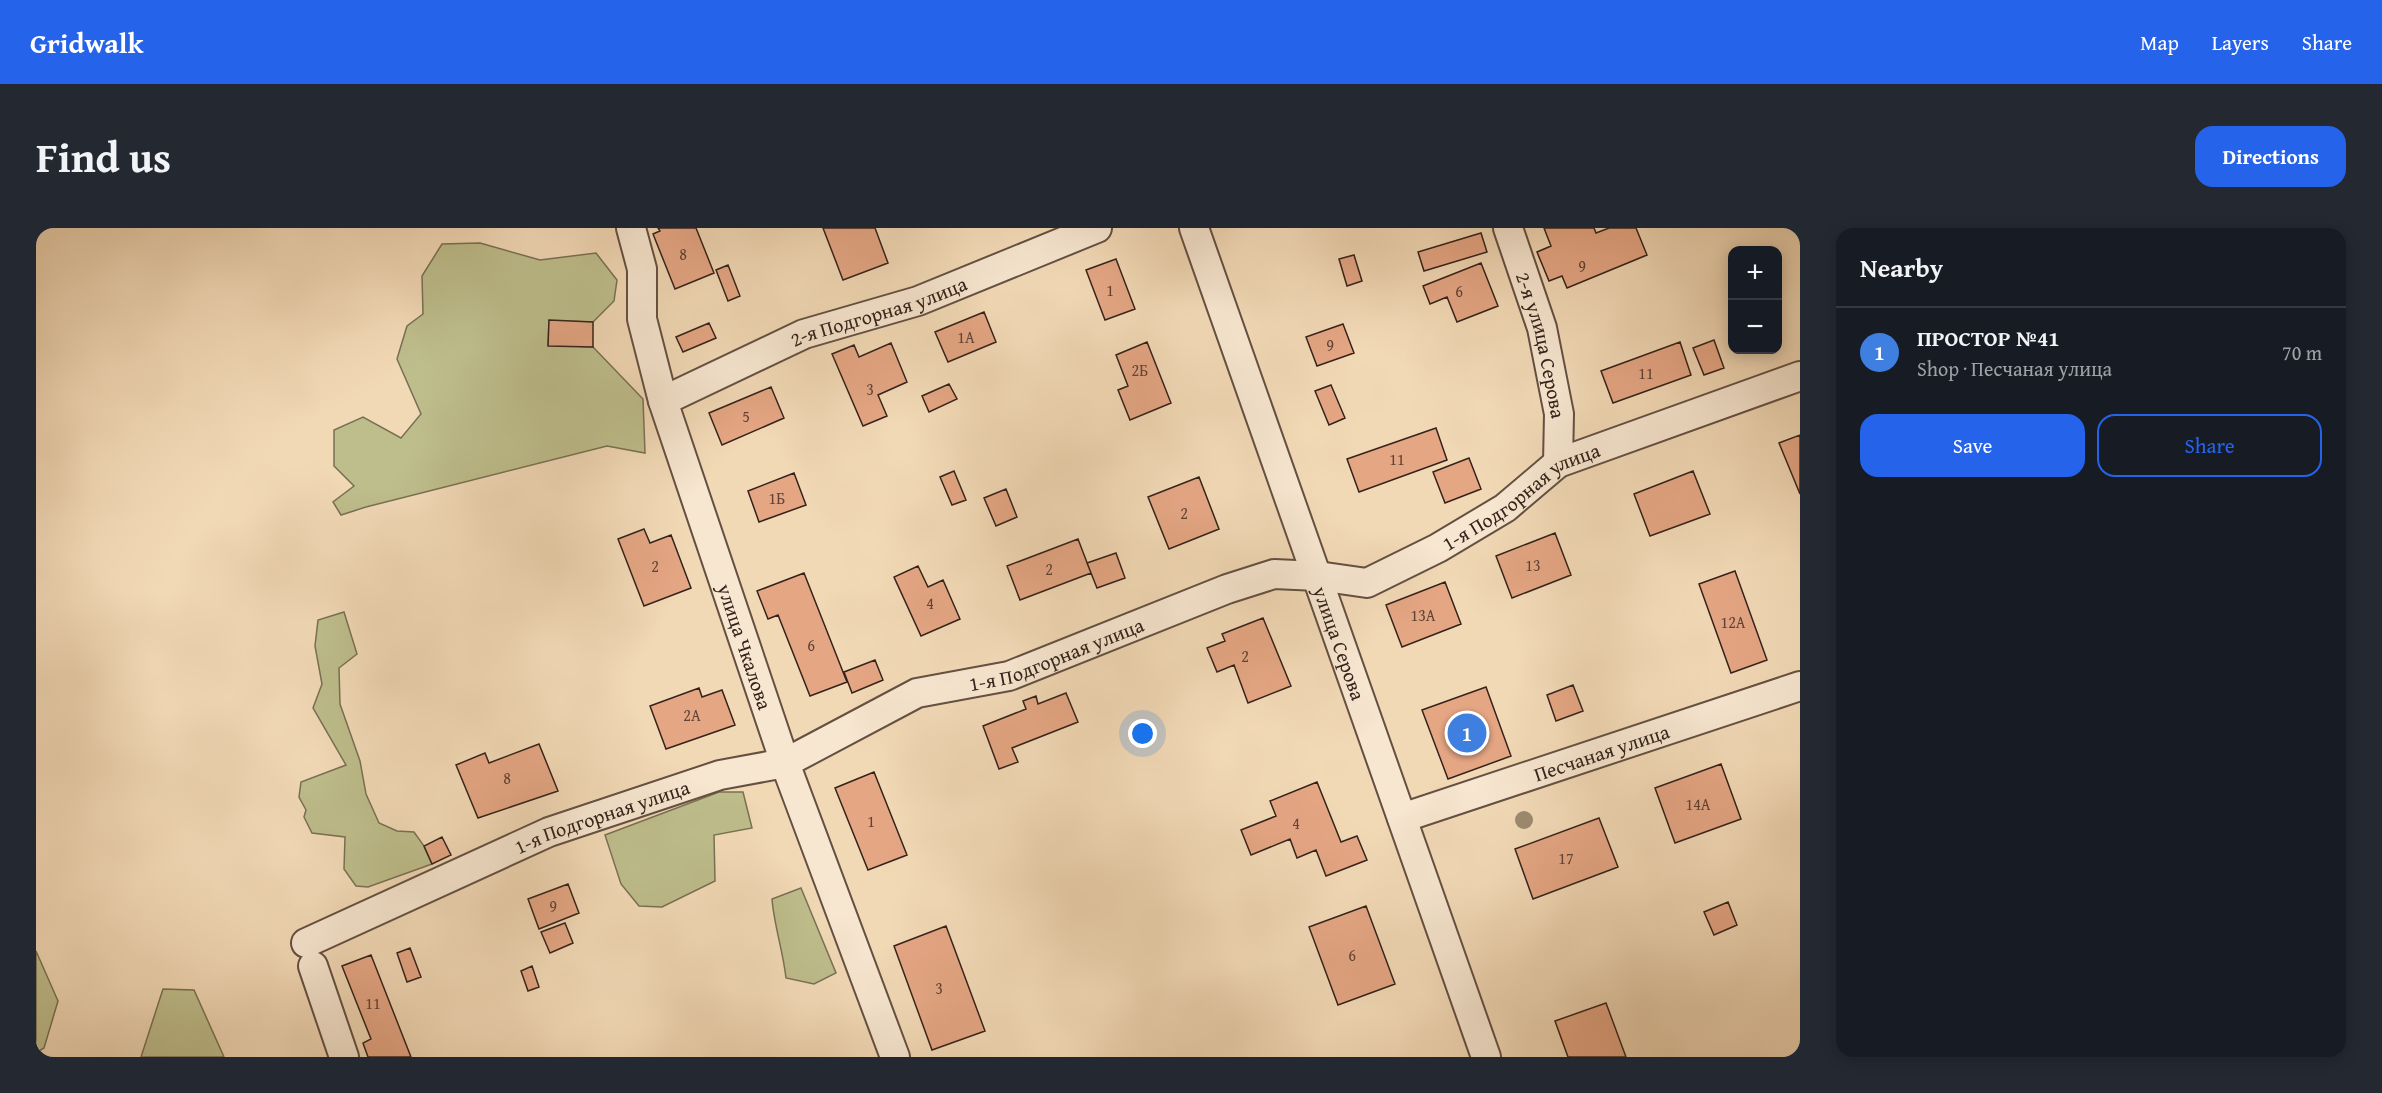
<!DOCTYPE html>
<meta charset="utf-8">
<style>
body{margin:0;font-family:"Gentium Book Plus",serif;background:#242831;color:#f1f3f6}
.controls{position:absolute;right:18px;top:18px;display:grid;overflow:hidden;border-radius:12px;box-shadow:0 3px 15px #0003}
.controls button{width:54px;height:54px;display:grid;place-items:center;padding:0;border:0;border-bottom:2px solid #363941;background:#171b24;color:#f1f3f6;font:30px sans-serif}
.you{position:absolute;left:1107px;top:506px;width:21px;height:21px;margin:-15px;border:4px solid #fff;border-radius:50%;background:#1a73e8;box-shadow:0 0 0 9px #1a73e833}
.badge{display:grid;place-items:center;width:39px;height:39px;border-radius:50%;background:#2563eb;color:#fff;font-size:20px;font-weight:700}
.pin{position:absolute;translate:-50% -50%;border:3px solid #fff;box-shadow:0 2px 6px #0006}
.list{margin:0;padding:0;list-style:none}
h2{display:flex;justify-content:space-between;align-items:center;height:78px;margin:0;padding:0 24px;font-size:26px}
h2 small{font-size:20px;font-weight:400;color:#9ea1a6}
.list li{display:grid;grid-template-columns:39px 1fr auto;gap:18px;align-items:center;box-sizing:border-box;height:90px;padding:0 24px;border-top:2px solid #363941}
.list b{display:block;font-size:22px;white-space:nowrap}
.list p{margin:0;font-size:20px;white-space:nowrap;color:#9ea1a6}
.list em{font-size:20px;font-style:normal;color:#9ea1a6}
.actions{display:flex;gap:12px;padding:18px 24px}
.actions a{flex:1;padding:14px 0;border:2px solid #2563eb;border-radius:18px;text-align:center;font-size:21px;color:#2563eb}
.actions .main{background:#2563eb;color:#fff}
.map{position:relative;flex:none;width:1764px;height:829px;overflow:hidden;border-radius:18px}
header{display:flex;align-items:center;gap:36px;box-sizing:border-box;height:84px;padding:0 30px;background:#2563eb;color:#fff}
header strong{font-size:28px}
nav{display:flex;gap:33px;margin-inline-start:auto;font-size:21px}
.intro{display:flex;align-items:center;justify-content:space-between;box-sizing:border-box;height:144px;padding:0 36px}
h1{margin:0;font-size:42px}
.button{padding:15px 27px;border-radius:18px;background:#2563eb;color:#fff;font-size:21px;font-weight:700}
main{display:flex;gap:36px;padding:0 36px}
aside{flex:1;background:#171b24;border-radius:18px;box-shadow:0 3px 15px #0003}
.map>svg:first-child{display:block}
.green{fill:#bebe8c;stroke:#797054;stroke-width:1.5}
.building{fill:#e5a684;stroke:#34221b;stroke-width:1.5}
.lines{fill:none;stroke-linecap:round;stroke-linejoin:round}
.minor-casing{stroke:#645042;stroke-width:32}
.minor{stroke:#f7e6d0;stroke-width:28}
.tree{fill:#9c8a70}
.labels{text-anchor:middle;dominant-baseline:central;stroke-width:6;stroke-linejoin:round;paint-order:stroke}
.number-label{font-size:16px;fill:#604335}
.street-label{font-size:20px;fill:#34221b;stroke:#f7e6d0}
</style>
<header>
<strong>Gridwalk</strong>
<nav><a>Map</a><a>Layers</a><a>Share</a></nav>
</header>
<div class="intro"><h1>Find us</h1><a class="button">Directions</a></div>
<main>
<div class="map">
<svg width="1764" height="829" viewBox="0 0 1764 829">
<rect width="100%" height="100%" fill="#f2d9b6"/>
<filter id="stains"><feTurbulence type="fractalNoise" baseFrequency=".00333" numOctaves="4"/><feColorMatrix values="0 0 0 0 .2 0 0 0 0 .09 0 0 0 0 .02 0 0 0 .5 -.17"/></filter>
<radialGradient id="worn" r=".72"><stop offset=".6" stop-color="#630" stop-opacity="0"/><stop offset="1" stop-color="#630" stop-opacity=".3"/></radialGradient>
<path class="green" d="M444,15L504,32L560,25L581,52L578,73L557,94L513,93L512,117L557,119L607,171L609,225L571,218L330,279L305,287L297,274L318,258L298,238V202L327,189L365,210L385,186L361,131L371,98L387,86L386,48L406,16Z
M308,384L321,426L303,440L304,476L324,533L330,566L343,595L361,603L378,604L388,618L396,636L332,659L320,658L308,641L309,609L276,605L268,589L270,582L263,569L265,554L310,537L277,480L286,456L279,418L282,392Z
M683,564H707L716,600L678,607L679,653L626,679L603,678L585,656L569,607Z
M765,660L800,745L778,756L750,750C747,723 738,697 736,671Z
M0,723L22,773L8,820L0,825Z
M127,761L158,762L188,829H105Z"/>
<path class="building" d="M622,0H660L678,45L639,61L617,6L624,3Z
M787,0H839L852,35L807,52Z
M1508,0H1558L1560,5L1573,0H1600L1611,27L1531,60L1526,48L1513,53L1501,24L1515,18Z
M1445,5L1451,24L1388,43L1382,24Z
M1318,27L1326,53L1311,58L1303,31Z
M1080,31L1099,81L1069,92L1050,42Z
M1445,35L1462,78L1421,94L1411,69L1394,76L1387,58Z
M692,37L704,68L692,73L680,42Z
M948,84L960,114L912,134L899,104Z
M513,92L557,94V119L512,118Z
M673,95L680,110L647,124L640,109Z
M1307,96L1318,125L1281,138L1270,109Z
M1678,112L1688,140L1668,147L1657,120Z
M1111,114L1135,175L1094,192L1082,162L1092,158L1080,127Z
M1644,114L1655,147L1577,175L1565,143Z
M855,115L871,154L842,167L851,188L827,198L796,126L818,117L823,129Z
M913,156L921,171L893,184L886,168Z
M1295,157L1309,190L1293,197L1279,163Z
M735,159L748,190L686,217L673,185Z
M1400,200L1411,232L1323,264L1311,231Z
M1764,207V266L1743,215Z
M1433,230L1445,261L1409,275L1397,244Z
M918,243L930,272L916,277L904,249Z
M1657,243L1674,286L1614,308L1598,266Z
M758,245L770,277L723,294L712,263Z
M1163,249L1183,301L1133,321L1112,269Z
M970,261L981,289L960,298L948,270Z
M608,301L614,315L635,307L655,360L608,378L582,311Z
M1519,305L1535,347L1476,370L1460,328Z
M1042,311L1055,345L984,372L971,338Z
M1080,325L1089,350L1061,360L1051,335Z
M882,338L892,359L907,352L924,391L885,408L858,349Z
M1699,343L1731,432L1695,445L1663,356Z
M768,345L811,454L774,468L742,387L732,391L721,363Z
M1409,354L1425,396L1366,419L1350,377Z
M1227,390L1255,458L1212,475L1198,437L1181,444L1171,420L1189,413L1186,406Z
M839,432L847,452L816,465L808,444Z
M1537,457L1547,483L1520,493L1511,467Z
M1450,459L1475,528L1412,551L1386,482Z
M663,460L666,469L686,462L699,497L630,521L614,478Z
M1030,465L1042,494L976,520L982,534L963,541L947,498L990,481L987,473L1000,468L1002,476Z
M503,516L522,563L442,590L420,537L449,525L453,535Z
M1685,536L1705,591L1639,615L1619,560Z
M838,544L871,627L832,642L799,560Z
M1281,554L1305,614L1321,608L1331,632L1290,648L1280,622L1261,630L1254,611L1215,627L1205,602L1240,588L1234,573Z
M1563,590L1582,639L1497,671L1479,621Z
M406,609L415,627L396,636L388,618Z
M532,656L543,685L503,701L492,671Z
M1692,674L1701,697L1678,707L1668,684Z
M1330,678L1359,756L1302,777L1273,699Z
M529,695L537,715L514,725L505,704Z
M910,698L949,803L896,822L858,718Z
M374,720L385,749L371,754L361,725Z
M335,727L375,829H332L327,815L335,811L306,738Z
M496,738L503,759L492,763L485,743Z
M1570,775L1590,829H1532L1519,793Z"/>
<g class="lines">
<g class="minor-casing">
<g id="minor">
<path id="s1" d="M595,0L606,41V91L627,173L749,535L859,829"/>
<path id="s2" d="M1158,0L1450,829"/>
<path id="s3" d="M1472,0L1506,100L1523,186L1522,235"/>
<path id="s4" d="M627,173L768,106L882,73L1061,0"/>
<path id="s5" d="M1366,590L1764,458"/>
<path id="s6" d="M270,715L513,604L684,547L749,535L881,465L973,448L1191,361L1238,346L1282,348L1331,355L1402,320L1469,280L1522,235L1764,148"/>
<path d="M277,738L308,829"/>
</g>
</g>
<use href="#minor" class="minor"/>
</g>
<circle class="tree" cx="1488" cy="592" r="9"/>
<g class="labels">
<g class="number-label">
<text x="647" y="26">8</text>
<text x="1546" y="38">9</text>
<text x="1074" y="62">1</text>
<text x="1423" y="63">6</text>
<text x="930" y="109">1А</text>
<text x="1294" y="117">9</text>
<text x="1104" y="142">2Б</text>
<text x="1610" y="145">11</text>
<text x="834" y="161">3</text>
<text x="710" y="188">5</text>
<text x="1361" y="231">11</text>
<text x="741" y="270">1Б</text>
<text x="1148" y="285">2</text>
<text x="1497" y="337">13</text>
<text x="619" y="338">2</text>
<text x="1013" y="341">2</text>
<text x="894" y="375">4</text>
<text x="1387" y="387">13А</text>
<text x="1697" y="394">12А</text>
<text x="775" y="417">6</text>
<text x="1209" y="428">2</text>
<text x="656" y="487">2А</text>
<text x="471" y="550">8</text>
<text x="1662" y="576">14А</text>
<text x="835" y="593">1</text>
<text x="1260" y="595">4</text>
<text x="1530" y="630">17</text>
<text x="517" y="678">9</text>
<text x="1316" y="727">6</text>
<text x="903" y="760">3</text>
<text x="337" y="775">11</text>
</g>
<g class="street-label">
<text stroke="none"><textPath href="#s4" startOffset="234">2-я Подгорная улица</textPath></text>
<text stroke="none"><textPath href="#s3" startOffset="122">2-я улица Серова</textPath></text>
<text stroke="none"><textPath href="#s6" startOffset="1312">1-я Подгорная улица</textPath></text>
<text stroke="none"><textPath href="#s2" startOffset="440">улица Серова</textPath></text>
<text stroke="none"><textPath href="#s1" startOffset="436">улица Чкалова</textPath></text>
<text stroke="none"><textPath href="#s6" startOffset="808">1-я Подгорная улица</textPath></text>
<text stroke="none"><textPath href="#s5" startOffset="210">Песчаная улица</textPath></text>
<text stroke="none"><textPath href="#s6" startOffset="322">1-я Подгорная улица</textPath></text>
</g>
</g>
<rect width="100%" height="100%" filter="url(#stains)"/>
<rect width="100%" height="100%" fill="url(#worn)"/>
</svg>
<div class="controls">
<button>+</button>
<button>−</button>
</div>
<div class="you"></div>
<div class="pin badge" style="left:1431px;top:505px;background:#3f7fe0">1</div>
</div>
<aside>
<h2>Nearby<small></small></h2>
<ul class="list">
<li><span class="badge" style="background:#3f7fe0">1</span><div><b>ПРОСТОР №41</b><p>Shop · Песчаная улица</p></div><em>70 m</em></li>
</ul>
<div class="actions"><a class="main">Save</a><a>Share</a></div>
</aside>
</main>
